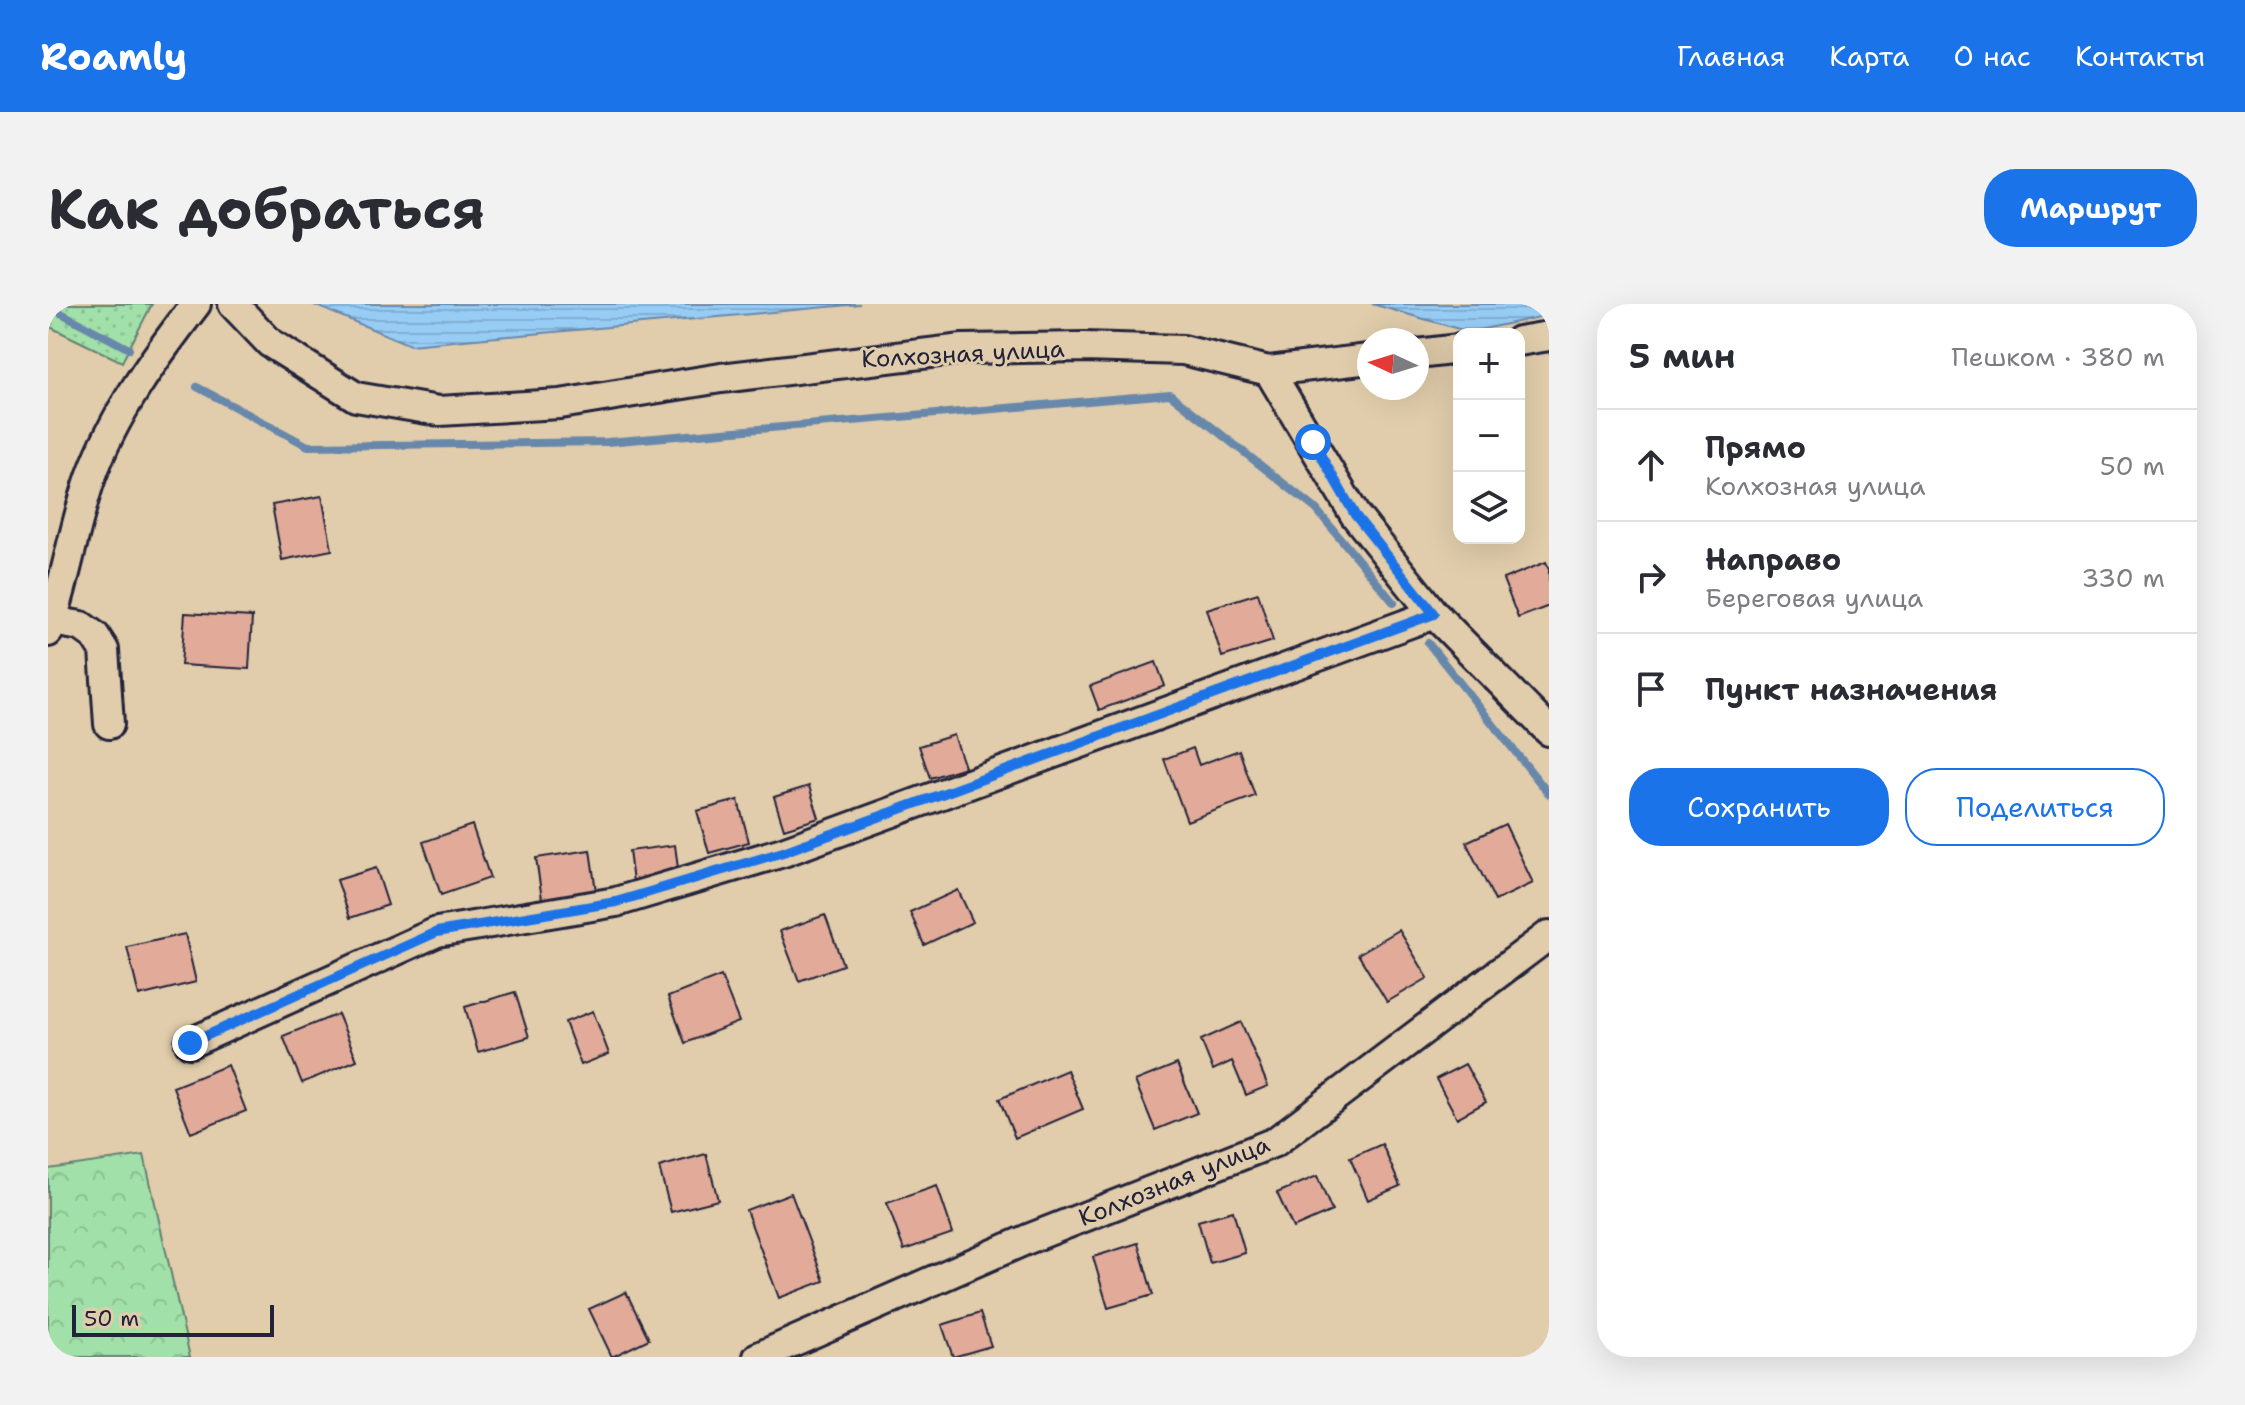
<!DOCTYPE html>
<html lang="ru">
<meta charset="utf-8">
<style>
body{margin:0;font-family:"Shantell Sans",sans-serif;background:#f2f2f3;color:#2b2b33}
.controls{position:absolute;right:24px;top:24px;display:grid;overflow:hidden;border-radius:16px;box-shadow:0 8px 32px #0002}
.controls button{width:72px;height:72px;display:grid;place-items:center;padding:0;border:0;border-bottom:2px solid #e1e1e2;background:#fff;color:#2b2b33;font:40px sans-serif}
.compass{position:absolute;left:1309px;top:24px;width:72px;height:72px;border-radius:50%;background:#fff;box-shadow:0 8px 32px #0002;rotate:274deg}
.scale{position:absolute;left:24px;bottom:20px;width:202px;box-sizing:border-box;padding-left:8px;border:4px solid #22223b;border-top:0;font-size:22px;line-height:28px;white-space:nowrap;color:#22223b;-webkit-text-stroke:6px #e1cdab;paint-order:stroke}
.stop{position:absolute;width:24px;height:24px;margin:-18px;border:6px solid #1a73e8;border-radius:50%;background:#fff}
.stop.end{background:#1a73e8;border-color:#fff;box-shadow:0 2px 8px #0008}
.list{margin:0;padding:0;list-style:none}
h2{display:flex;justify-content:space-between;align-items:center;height:104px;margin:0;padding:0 32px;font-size:34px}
h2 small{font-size:26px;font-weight:400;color:#7c7c81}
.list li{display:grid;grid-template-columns:52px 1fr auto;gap:24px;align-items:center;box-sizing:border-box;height:112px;padding:0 32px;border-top:2px solid #e1e1e2}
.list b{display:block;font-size:30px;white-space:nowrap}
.list p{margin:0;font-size:26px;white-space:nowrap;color:#7c7c81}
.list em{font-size:26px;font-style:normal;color:#7c7c81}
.actions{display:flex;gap:16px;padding:24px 32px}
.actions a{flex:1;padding:18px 0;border:2px solid #1a73e8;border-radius:32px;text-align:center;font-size:28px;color:#1a73e8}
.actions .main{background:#1a73e8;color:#fff}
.icon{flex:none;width:44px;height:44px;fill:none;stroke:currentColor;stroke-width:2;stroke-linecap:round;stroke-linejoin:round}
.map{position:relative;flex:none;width:1501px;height:1053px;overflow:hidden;border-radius:32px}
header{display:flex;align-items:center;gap:48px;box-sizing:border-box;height:112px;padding:0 40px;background:#1a73e8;color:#fff}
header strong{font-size:38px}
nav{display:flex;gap:44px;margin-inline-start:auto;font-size:28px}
.intro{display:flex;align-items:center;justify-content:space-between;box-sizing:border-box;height:192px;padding:0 48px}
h1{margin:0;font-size:56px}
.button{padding:20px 36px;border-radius:32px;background:#1a73e8;color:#fff;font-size:28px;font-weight:700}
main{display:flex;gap:48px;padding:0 48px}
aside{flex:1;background:#fff;border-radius:32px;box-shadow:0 8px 32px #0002}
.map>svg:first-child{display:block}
.grass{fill:url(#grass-dots);stroke:#628172;stroke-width:2}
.forest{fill:url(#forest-crowns);stroke:#628172;stroke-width:2}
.water{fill:url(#water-rules);stroke:#6888ab;stroke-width:2}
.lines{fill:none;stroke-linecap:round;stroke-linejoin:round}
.stream{stroke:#6888ab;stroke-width:8}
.building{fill:#e1aa99;stroke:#22223b;stroke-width:2}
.minor-casing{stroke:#22223b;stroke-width:34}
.minor{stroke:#e1cdab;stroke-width:28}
.route{stroke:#1a73e8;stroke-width:10}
.labels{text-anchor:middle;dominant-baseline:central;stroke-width:6;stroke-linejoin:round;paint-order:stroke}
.street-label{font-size:24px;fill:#22223b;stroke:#e1cdab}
</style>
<header>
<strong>Roamly</strong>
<nav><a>Главная</a><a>Карта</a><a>О нас</a><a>Контакты</a></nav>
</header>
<div class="intro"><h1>Как добраться</h1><a class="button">Маршрут</a></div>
<main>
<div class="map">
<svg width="1501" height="1053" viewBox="0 0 1501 1053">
<defs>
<pattern id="grass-dots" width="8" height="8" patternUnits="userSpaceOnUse" patternTransform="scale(2)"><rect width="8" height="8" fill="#a1e0a8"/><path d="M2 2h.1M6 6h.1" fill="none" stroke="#8ac092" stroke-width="1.8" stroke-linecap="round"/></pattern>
<pattern id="forest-crowns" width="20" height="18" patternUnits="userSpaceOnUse" patternTransform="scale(2)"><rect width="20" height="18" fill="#a1e0a8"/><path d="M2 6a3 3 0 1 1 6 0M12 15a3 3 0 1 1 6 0" fill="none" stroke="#8ac092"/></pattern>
<pattern id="water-rules" width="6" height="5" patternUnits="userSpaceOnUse" patternTransform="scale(2)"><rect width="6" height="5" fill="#97ccf5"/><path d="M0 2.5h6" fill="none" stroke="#82afd3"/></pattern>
</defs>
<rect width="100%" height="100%" fill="#e1cdab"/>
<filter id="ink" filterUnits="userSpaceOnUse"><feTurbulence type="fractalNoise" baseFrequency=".0125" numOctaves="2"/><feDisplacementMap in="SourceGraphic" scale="16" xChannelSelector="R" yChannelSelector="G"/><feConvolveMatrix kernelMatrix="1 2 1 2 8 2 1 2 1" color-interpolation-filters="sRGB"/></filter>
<g filter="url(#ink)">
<path class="grass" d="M0,0H104L74,58L0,22Z"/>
<path class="forest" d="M96,851L142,1053H0V865Z"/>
<path class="water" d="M264,0H812L362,41Z
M1324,0H1501V11L1421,28Z"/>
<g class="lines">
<path class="stream" d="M0,2L81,45
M149,83L260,142L559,138L1122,90L1268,205L1346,299
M1380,339L1501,490"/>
</g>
<path class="building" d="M274,192L284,246L234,256L224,201Z
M1498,258L1501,265V302L1470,314L1455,275Z
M1210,289L1225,337L1174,353L1159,305Z
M137,309L204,313L201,365L133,361Z
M1108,358L1117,382L1051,406L1042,382Z
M906,431L917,463L882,474L871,442Z
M1145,444L1151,461L1191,446L1207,492L1139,517L1116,455Z
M761,482L771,514L736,525L726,493Z
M690,496L701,538L661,549L649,507Z
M1457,520L1485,579L1447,597L1418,538Z
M424,521L442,574L393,591L375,538Z
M627,541L631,572L585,578L581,547Z
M542,546L548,587L494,595L488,554Z
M328,564L340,601L302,614L289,576Z
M910,586L925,618L876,641L862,608Z
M777,611L795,661L751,677L732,627Z
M1351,626L1380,674L1339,698L1310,650Z
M137,630L148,678L91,692L79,643Z
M673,672L691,718L637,739L620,693Z
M467,688L481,733L430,748L417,703Z
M545,707L561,750L533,761L517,718Z
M290,710L309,756L254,779L235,732Z
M1193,718L1220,782L1198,791L1184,757L1165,766L1153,736Z
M1129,760L1149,809L1107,826L1087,777Z
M1417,760L1438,798L1409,814L1388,775Z
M180,761L198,807L143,829L125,783Z
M1019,766L1035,805L967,834L951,795Z
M1334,840L1352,882L1320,896L1302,854Z
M658,850L670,896L623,908L611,863Z
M1269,872L1284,907L1245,924L1229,889Z
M889,882L905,929L856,946L839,899Z
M743,889L776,977L731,994L698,906Z
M1185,907L1197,949L1162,959L1150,917Z
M1090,939L1105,991L1060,1004L1045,953Z
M578,988L601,1035L564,1053L541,1005Z
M932,1009L943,1042L905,1053L894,1021Z"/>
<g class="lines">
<g class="minor-casing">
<path id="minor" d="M185,0L222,39L308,93L391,107L512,100L673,74L915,45L1036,43L1135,46L1221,67L1307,211L1386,310L1501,427
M1471,37L1501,32
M1369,50L1411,45
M1221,67L1321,55
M4,317L33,322L47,332L56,346L61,420
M0,328C18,278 25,224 43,173C66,109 107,53 148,0
M142,739L389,628L568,598L735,548L1386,310
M710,1053L980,935L1227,838L1501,631"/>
</g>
<use href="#minor" class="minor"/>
</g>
</g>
<g class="lines" filter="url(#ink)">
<path class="route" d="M142,739L389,628L568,598L735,548L1386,310L1307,211L1265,138"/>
</g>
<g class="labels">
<g class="street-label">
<text transform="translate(915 50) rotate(-3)">Колхозная улица</text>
<text transform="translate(1126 877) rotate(-22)">Колхозная улица</text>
</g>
</g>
</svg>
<div class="controls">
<button>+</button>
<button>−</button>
<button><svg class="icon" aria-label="layers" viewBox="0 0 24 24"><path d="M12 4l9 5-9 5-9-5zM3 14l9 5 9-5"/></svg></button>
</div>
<svg class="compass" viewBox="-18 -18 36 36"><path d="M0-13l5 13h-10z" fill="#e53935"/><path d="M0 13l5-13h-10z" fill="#7c7c81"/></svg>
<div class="scale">50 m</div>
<div class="stop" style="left:1265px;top:138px"></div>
<div class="stop end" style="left:142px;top:739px"></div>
</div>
<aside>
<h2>5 мин<small>Пешком · 380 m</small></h2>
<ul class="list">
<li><svg class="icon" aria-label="ahead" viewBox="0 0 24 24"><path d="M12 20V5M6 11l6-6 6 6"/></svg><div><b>Прямо</b><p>Колхозная улица</p></div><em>50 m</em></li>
<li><svg class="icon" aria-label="right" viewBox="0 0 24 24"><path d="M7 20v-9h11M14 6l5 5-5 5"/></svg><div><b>Направо</b><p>Береговая улица</p></div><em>330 m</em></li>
<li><svg class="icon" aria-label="arrive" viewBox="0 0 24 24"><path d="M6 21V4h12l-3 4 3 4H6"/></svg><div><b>Пункт назначения</b></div></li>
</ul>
<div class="actions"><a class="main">Сохранить</a><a>Поделиться</a></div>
</aside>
</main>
